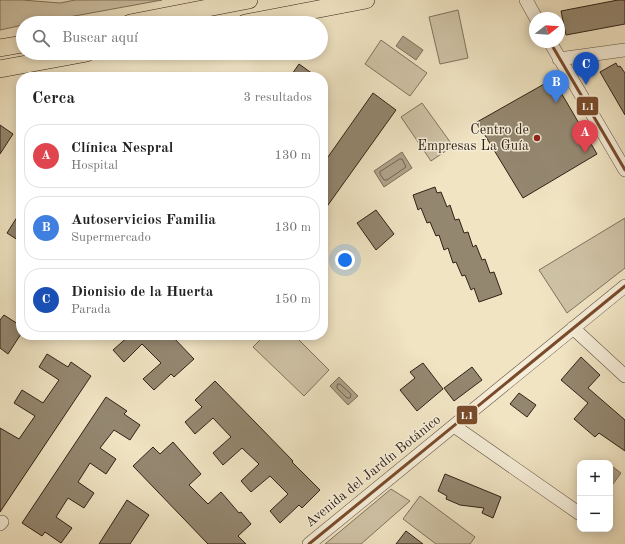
<!DOCTYPE html>
<html lang="es">
<meta charset="utf-8">
<style>
body{margin:0;font-family:"Old Standard TT",serif;background:#f6f6f6;color:#222}
.controls{position:absolute;right:12px;bottom:12px;display:grid;overflow:hidden;border-radius:8px;box-shadow:0 2px 10px #0003}
.controls button{width:36px;height:36px;display:grid;place-items:center;padding:0;border:0;border-bottom:1px solid #e0e0e0;background:#fff;color:#222;font:20px sans-serif}
.compass{position:absolute;left:529px;top:12px;width:36px;height:36px;border-radius:50%;background:#fff;box-shadow:0 2px 10px #0003;rotate:73deg}
.you{position:absolute;left:345px;top:260px;width:14px;height:14px;margin:-10px;border:3px solid #fff;border-radius:50%;background:#1a73e8;box-shadow:0 0 0 6px #1a73e833}
.badge{display:grid;place-items:center;width:26px;height:26px;border-radius:50%;background:#ea580c;color:#fff;font-size:13px;font-weight:700}
.pin{position:absolute;translate:-50% -33px;filter:drop-shadow(0 1px 2px #0008)}
.pin::after{content:'';position:absolute;top:21px;width:14px;height:12px;background:inherit;clip-path:polygon(0 0,100% 0,50% 100%)}
.list{margin:0;padding:0;list-style:none}
h2{display:flex;justify-content:space-between;align-items:center;height:52px;margin:0;padding:0 16px;font-size:17px}
h2 small{font-size:13px;font-weight:400;color:#767676}
.list li{display:grid;grid-template-columns:26px 1fr auto;gap:12px;align-items:center;box-sizing:border-box;height:64px;margin:0 8px 8px;padding:0 8px;border:1px solid #e0e0e0;border-radius:16px}
.list b{display:block;font-size:15px;white-space:nowrap}
.list p{margin:0;font-size:13px;white-space:nowrap;color:#767676}
.list em{font-size:13px;font-style:normal;color:#767676}
.icon{flex:none;width:22px;height:22px;fill:none;stroke:currentColor;stroke-width:2;stroke-linecap:round;stroke-linejoin:round}
.map{position:relative;flex:none;width:625px;height:544px;overflow:hidden}
.search{position:absolute;background:#fff;box-shadow:0 2px 10px #0003;left:16px;top:16px;width:312px;height:44px;display:flex;align-items:center;gap:10px;box-sizing:border-box;padding:0 14px;border-radius:22px;color:#767676;font-size:15px}
.panel{position:absolute;background:#fff;box-shadow:0 2px 10px #0003;left:16px;top:72px;width:312px;height:268px;border-radius:16px}
.map>svg:first-child{display:block}
.green{fill:#cfc3a6;stroke:#80725e}
.water{fill:#afa289;stroke:#7c6f5b}
.lines{fill:none;stroke-linecap:round;stroke-linejoin:round}
.shore{stroke:#706250;stroke-width:1}
.building{fill:#948770;stroke:#302217}
.minor-casing{stroke:#605242;stroke-width:14}
.major-casing{stroke:#302217;stroke-width:18}
.minor{stroke:#f5edd8;stroke-width:13}
.major{stroke:#f0e4c3;stroke-width:17}
.bus-1-casing{stroke:#f5edd8;stroke-width:6}
.bus-1{stroke:#7a4b2a;stroke-width:3}
.poi-dot{fill:#8f2418;stroke:#f5edd8;stroke-width:1.5}
.labels{text-anchor:middle;dominant-baseline:central;stroke-width:3;stroke-linejoin:round;paint-order:stroke}
.poi-label{font-size:14px;fill:#302217;stroke:#f5edd8;text-anchor:end}
.street-label{font-size:14px;fill:#302217;stroke:#f5edd8}
.line-badge{stroke:#f5edd8;stroke-width:1.5}
.badge-label{font-size:11px;text-anchor:middle;font-weight:bold;fill:#fff}
</style>
<div class="map">
<svg width="625" height="544" viewBox="0 0 625 544">
<rect width="100%" height="100%" fill="#f0e4c3"/>
<filter id="stains"><feTurbulence type="fractalNoise" baseFrequency=".005" numOctaves="4"/><feColorMatrix values="0 0 0 0 .2 0 0 0 0 .09 0 0 0 0 .02 0 0 0 .5 -.17"/></filter>
<radialGradient id="worn" r=".72"><stop offset=".6" stop-color="#630" stop-opacity="0"/><stop offset="1" stop-color="#630" stop-opacity=".3"/></radialGradient>
<path class="green" d="M0,0H22L60,3L75,0H162L36,23H23V25L0,30Z
M458,10L468,58L440,64L429,17Z
M381,40L427,73L410,96L365,64Z
M422,103L453,146L431,161L401,117Z
M625,218V268L567,313L539,270Z
M265,335H294L329,370L304,396L253,347Z
M391,489L410,501L361,544H325Z
M420,496L475,537L470,544H436L403,519Z"/>
<path class="water" d="M403,36L423,50L416,60L396,46Z
M402,152L412,168L384,187L374,171Z
M339,377L358,396L348,405L330,386Z
M613,467L621,473L610,488V472Z"/>
<g class="lines">
<path class="shore" d="M400,159H402L406,167L387,180H384L380,174V172Z
M338,384H340L351,394L350,398H347L337,388Z"/>
</g>
<path class="building" d="M618,0H625V24L566,35L561,11Z
M616,63L618,67L620,66L625,73V115L600,72Z
M299,64L317,77H290Z
M553,79L597,154L523,198L477,122Z
M373,93L396,110L323,212V164Z
M0,125L13,134L0,154Z
M435,187L437,193L441,192L447,207L450,205L455,220L459,219L464,233L468,232L473,247L476,245L482,260L485,259L490,273L494,272L502,294L479,302L474,288L471,290L465,275L462,276L456,262L453,263L448,248L444,250L439,235L436,236L430,222L427,223L421,208L418,210L413,195Z
M376,210L394,234L376,250L357,223Z
M21,211V242L7,233Z
M4,315L21,326V334L8,354L0,348V320Z
M130,335H171L194,359L174,377L171,374L154,390L143,379L161,363L142,344L124,362L113,350Z
M47,354L68,367L71,362L91,376L0,512V428L19,439L35,416L14,403L22,390L43,403L59,380L39,367Z
M581,357L600,375L588,388L625,420V451L599,433L595,437L574,419L588,403L561,380Z
M423,363L443,389L417,411L400,390L415,378L410,372Z
M472,367L482,380L454,401L444,388Z
M215,381L293,461L292,462L320,490L302,508L299,505L280,523L270,511L288,494L270,476L251,492L241,481L259,464L242,448L223,465L213,453L231,437L213,418L195,434L185,422L202,407L195,400Z
M519,393L536,405L527,417L510,404Z
M106,397L127,411L124,414L140,425L130,440L114,430L100,448L116,459L106,474L90,463L78,482L94,493L84,508L68,498L56,517L72,528L61,543L45,532L42,536L22,523Z
M173,442L201,474L189,485L208,504L221,492L239,513L241,512L251,524L238,536L246,544H208L133,466L153,447L160,454Z
M445,474L501,497L493,518L482,513L484,508L460,505L446,499L447,496L438,491Z
M127,500L149,515L130,544H99Z
M406,531L423,544H396Z"/>
<g class="lines">
<g class="minor-casing">
<path id="minor" d="M526,0L536,18
M550,42L625,170
M559,59L625,50
M573,328L625,376
M454,426L580,514
M0,524L2,522
M309,544L625,286"/>
</g>
<g class="major-casing">
<path id="major" d="M130,23L249,0
M245,23L366,0
M0,48L23,44
M0,69L87,53"/>
</g>
<use href="#minor" class="minor"/>
<use href="#major" class="major"/>
<g class="bus-1-casing">
<path id="bus-1" d="M550,42L625,170
M309,544L625,286"/>
</g>
<use href="#bus-1" class="bus-1"/>
</g>
<circle class="poi-dot" cx="537" cy="138" r="4"/>
<g class="labels">
<g class="poi-label">
<text x="529" y="130">Centro de<tspan x="529" dy="16">Empresas La Guía</tspan></text>
</g>
<g class="street-label">
<text transform="translate(373 471) rotate(-39)">Avenida del Jardín Botánico</text>
</g>
</g>
<g class="line-badge">
<rect x="576" y="96" width="23" height="20" rx="4" fill="#7a4b2a"/>
<rect x="456" y="405" width="22" height="20" rx="4" fill="#7a4b2a"/>
</g>
<g class="badge-label">
<text x="588" y="110">L1</text>
<text x="467" y="419">L1</text>
</g>
<rect width="100%" height="100%" filter="url(#stains)"/>
<rect width="100%" height="100%" fill="url(#worn)"/>
</svg>
<div class="controls">
<button>+</button>
<button>−</button>
</div>
<svg class="compass" viewBox="-18 -18 36 36"><path d="M0-13l5 13h-10z" fill="#e53935"/><path d="M0 13l5-13h-10z" fill="#767676"/></svg>
<div class="you"></div>
<div class="pin badge" style="left:585px;top:153px;background:#e0444e">A</div>
<div class="pin badge" style="left:556px;top:103px;background:#3f7fe0">B</div>
<div class="pin badge" style="left:586px;top:85px;background:#1a4fb4">C</div>
<div class="search"><svg class="icon" aria-label="search" viewBox="0 0 24 24"><circle cx="10" cy="10" r="6"/><path d="M15 15l6 6"/></svg>Buscar aquí</div>
<section class="panel">
<h2>Cerca<small>3 resultados</small></h2>
<ul class="list">
<li><span class="badge" style="background:#e0444e">A</span><div><b>Clínica Nespral</b><p>Hospital</p></div><em>130 m</em></li>
<li><span class="badge" style="background:#3f7fe0">B</span><div><b>Autoservicios Familia</b><p>Supermercado</p></div><em>130 m</em></li>
<li><span class="badge" style="background:#1a4fb4">C</span><div><b>Dionisio de la Huerta</b><p>Parada</p></div><em>150 m</em></li>
</ul>
</section>
</div>
